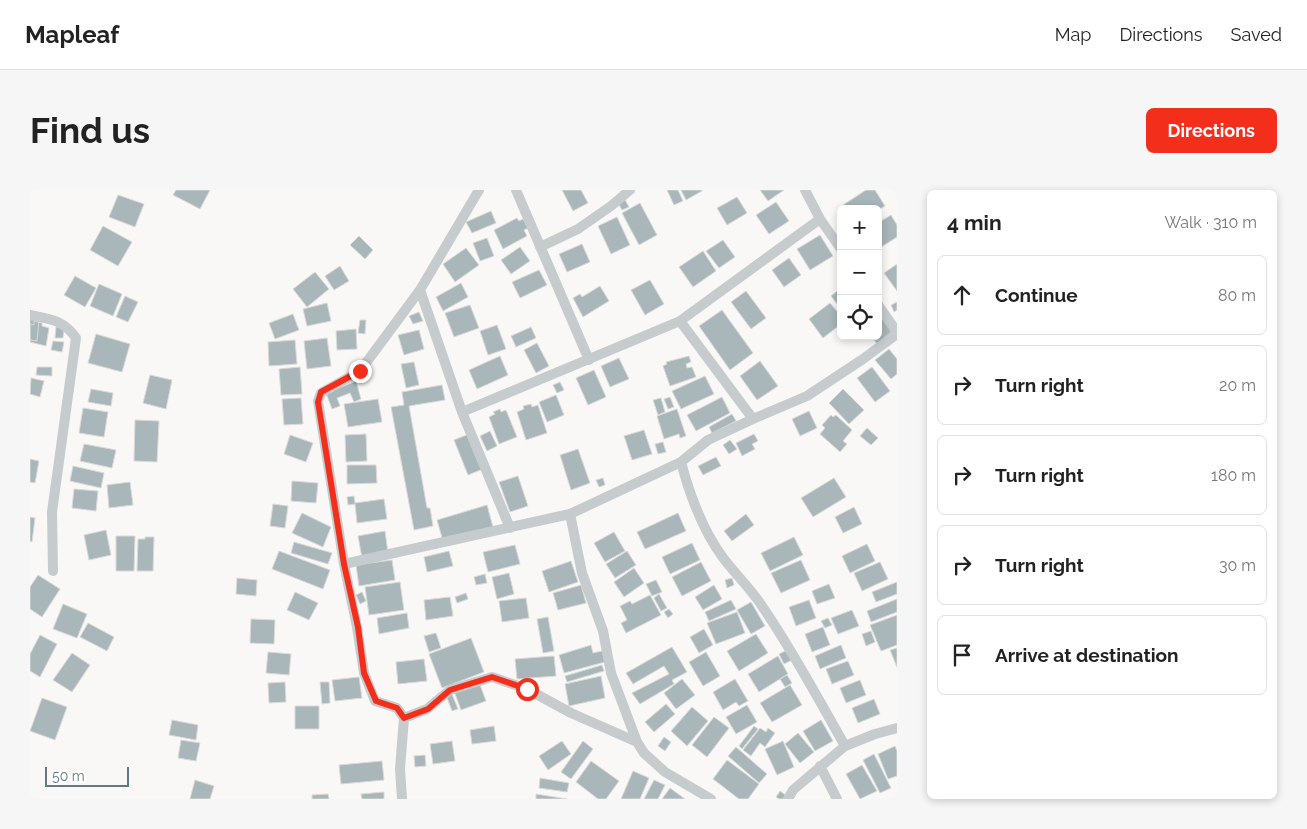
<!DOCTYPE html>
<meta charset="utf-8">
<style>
body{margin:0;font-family:Raleway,sans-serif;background:#f6f6f6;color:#222}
.controls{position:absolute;right:15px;top:15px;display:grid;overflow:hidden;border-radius:8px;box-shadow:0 2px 8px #0003}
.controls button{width:45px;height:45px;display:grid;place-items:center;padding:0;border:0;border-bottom:1px solid #e0e0e0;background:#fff;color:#222;font:25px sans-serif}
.scale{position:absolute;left:15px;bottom:12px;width:84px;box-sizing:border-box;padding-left:5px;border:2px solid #617983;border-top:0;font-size:14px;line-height:18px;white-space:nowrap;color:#617983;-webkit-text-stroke:4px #fff;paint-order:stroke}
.stop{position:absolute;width:15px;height:15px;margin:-11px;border:4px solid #f32f1b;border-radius:50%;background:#fff}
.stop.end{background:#f32f1b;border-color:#fff;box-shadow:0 1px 5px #0008}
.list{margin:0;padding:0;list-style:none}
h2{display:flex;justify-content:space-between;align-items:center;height:65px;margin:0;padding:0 20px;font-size:21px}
h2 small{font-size:16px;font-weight:400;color:#767676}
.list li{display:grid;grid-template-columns:32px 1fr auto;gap:15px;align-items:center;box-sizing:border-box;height:80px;margin:0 10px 10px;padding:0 10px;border:1px solid #e0e0e0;border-radius:8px}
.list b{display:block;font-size:19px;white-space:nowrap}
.list em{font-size:16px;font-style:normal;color:#767676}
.icon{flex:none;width:28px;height:28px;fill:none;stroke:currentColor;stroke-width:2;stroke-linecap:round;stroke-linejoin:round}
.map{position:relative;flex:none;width:867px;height:609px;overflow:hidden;border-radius:8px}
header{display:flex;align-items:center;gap:30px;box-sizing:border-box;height:70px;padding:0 25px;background:#fff;border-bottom:1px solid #e0e0e0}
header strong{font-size:24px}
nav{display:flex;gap:28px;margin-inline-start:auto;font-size:18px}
.intro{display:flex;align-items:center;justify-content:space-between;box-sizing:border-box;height:120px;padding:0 30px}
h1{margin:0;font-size:35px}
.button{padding:12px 22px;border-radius:8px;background:#f32f1b;color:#fff;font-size:18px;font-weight:700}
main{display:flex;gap:30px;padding:0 30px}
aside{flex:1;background:#fff;border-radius:8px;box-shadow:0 2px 8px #0003}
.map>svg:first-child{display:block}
.building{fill:#a9b6ba;stroke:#dadad8}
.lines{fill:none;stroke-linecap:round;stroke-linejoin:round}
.street{stroke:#c6cbce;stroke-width:10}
.route{stroke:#f32f1b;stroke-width:6}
</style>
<header>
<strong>Mapleaf</strong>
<nav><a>Map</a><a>Directions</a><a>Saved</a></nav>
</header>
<div class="intro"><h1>Find us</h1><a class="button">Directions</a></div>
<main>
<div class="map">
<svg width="867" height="609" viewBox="0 0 867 609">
<rect width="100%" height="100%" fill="#f9f8f6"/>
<path class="building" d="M146,0H180L170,19L143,5Z
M532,0H551L558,13L543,21Z
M637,0H648L653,11L644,15Z
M651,0H672V1L656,10Z
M730,0H754L738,11Z
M836,0H845L855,16L848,20V19H816L813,15Z
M88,5L114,14L105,37L79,27Z
M707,7L717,23L697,35L687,18Z
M594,8L599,17L592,20L587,11Z
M746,12L759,31L739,44L726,25Z
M610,13L627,45L609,55L592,23Z
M461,21L466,33L442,43L436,32Z
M861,25L867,35V47L848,59V33Z
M587,27L600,55L581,64L568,36Z
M487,28L489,31L493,29L498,38L494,40L497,46L473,59L464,40Z
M73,36L102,52L88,76L60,60Z
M790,45L803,66L780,80L767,59Z
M329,46L343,60L335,69L320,55Z
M457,48L464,66L450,71L443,53Z
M693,50L705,67L689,78L676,61Z
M552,54L560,72L537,82L529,64Z
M490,57L500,71L481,84L471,70Z
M436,58L449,75L425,92L413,74Z
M673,61L686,81L663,97L649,77Z
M759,68L771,85L754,97L742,80Z
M867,74V101L854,83Z
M310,76L319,91L304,100L295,86Z
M509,80L517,95L490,108L482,92Z
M285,82L299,99L277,117L263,99Z
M45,86L66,98L55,117L34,105Z
M620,90L634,114L615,125L601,100Z
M431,93L438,107L413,121L406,107Z
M69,94L92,104L83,126L60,116Z
M570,96L579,111L553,127L543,108L550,104L552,107Z
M811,98V119L801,106Z
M716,101L736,128L721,139L701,112Z
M95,106L108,112L98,132L86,127Z
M867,112V120L864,122L861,115Z
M297,113L301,131L277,136L273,119Z
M800,113L811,126V134L793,148L779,129Z
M440,115L449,138L424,147L415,123Z
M692,120L723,163L700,180L669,136Z
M389,122L393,131L383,134L379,126Z
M848,123L864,140L847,154L841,146H848V137L850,136L848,133Z
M263,124L269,140L245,149L239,133Z
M0,129L9,130L7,151L0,150Z
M330,130H336L335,144L328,143Z
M4,131L12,133V136L19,138L16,156L0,152V134L4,135Z
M467,135L476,159L458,165L450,141Z
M26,137H34L33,148H25Z
M501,137L506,148L486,157L481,146Z
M326,139L327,159L307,160L306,141Z
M389,140L394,159L374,165L368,145Z
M66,144L100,154L92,182L58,173Z
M297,148L301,176L277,179L274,151Z
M265,150L267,174L239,176L238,152Z
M23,151L34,152L32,162L21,160Z
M507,153L519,176L506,183L494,160Z
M859,159L867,169V184L861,189L845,170Z
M470,166L478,185L447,199L439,180Z
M659,166L661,172L656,174L657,178L662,177L666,187L640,196L633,176L637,174L636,172Z
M589,168L599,189L580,197L571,176Z
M730,171L748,196L727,210L710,186Z
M384,172L389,195L376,198L371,174Z
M7,177H22V186L6,185Z
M270,177L272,204L251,205L249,179Z
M842,177L860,201L845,212L827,188Z
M564,180L576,207L558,215L546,188Z
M120,185L142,190L136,219L113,213Z
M675,186L684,204L651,219L642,201Z
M1,188L14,191L10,207L0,204Z
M326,191L331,209L324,212L320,203L307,208L310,216L302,219L296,203Z
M530,192L534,200L527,203L523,195Z
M412,195L415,210L379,216L397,318H400L403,336L384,340L361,217L374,215L372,202Z
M61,199L83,203L81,216L58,212Z
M813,199L834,220L819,234L799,213Z
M526,205L534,225L517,232L509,212Z
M640,207L644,217L638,219L634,209Z
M692,207L700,223L666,241L657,225Z
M271,208L273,234L254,235L252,209Z
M631,208L635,222L628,225L623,210Z
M348,209L352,232L318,237L314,214Z
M501,214L502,217L508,215L517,243L496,250L487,222L494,219L493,216Z
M53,218L78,222L74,247L49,243Z
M470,219L471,222L476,220L487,247L469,254L459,227L465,224L463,222Z
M647,219L656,246L650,248L649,244L634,249L627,226Z
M779,221L787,238L770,246L762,229Z
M702,224L706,231L682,243L679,237Z
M801,225L803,227L806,225L822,240L813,251L817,254L810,262L790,244L795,238L792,235Z
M105,230L129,231L127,272L104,271Z
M837,238L848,248L841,255L830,246Z
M614,240L622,264L602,270L594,246Z
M460,241L467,256L457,261L450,246Z
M336,244L337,271L316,272L315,245Z
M439,244L453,279L438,285L424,250Z
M724,244L728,251L722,254L725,259L712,266L706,253Z
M260,245L283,253L276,272L254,264Z
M700,250L707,259L699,264L693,255Z
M633,252L636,262L628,264L625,254Z
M54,254L86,260L82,278L50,271Z
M548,259L560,293L541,300L530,265Z
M686,267L691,276L673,285L668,276Z
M0,269L9,271L5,293L0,292Z
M317,275H346L347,293L317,294Z
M43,276L74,283L71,298L40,291Z
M488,286L498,316L480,322L469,292Z
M573,288L575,295L569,297L566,290Z
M804,288L816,307L783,327L771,308Z
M262,291L288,293L286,313L261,311Z
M100,292L103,315L79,318L77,295Z
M44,299L68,301L66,321L42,318Z
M324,306L325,313L354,309L357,329L327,333L325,314L318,315L317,307Z
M243,314L258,316L255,338L240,336Z
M457,315L463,337L413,351L407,330Z
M824,317L832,334L813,343L805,327Z
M272,323L301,337L293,357L262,343Z
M648,323L656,341L615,359L607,342Z
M716,324L724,335L702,351L694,341Z
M0,327L5,328L2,352L0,351Z
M76,340L81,365L59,370L54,345Z
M355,341L358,363L332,368L328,346Z
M584,342L595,361L575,372L564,353Z
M86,346H105L104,381H86Z
M115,347H124L123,381H107L108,349H115Z
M764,347L773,365L740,381L731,363Z
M264,352L302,363L298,374L261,363Z
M662,353L670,370L640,384L632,367Z
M837,354L845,371L820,383L812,366Z
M485,355L490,374L458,382L453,362Z
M249,361L300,380L293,399L242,379Z
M419,361L423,376L397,382L394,367Z
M597,361L606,375L585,388L576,374Z
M362,370L365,390L329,396L326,375Z
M771,370L780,390L751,403L741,383Z
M541,371L548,392L519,402L512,381Z
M671,372L681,391L652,406L642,387Z
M850,372L858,389L832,401L824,383Z
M604,378L614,393L594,407L584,392Z
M479,383L484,404L467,409L462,387Z
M455,384L457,393L446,395L444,387Z
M8,385L30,399L12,427L0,419V397Z
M207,388L227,390L226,406L206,404Z
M702,388L704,395L697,398L695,390Z
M626,390L632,402L622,406L616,394Z
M370,392L374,420L339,425L335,397Z
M867,392V404L846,412L842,402Z
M799,394L805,408L787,414L782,401Z
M551,395L556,413L528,420L523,403Z
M684,395L692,409L673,420L665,407Z
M265,402L288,413L279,430L257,420Z
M332,402L336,411L330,414L326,405Z
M436,403L438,409L427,413L425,407Z
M629,404L637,418L631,421L624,408Z
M620,405L631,425L596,443L591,433L597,430L590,416L600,411L602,414Z
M420,407L423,426L396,430L394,410Z
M496,408L499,428L472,432L469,411Z
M867,409V422L841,432L837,421Z
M701,410L706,419L679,431L675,422Z
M779,410L786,428L766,436L759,417Z
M721,412L735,436L721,444L707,420Z
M33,414L57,424L47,448L23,439Z
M639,419L643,424L638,428L634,422Z
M822,420L829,436L808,444L801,428Z
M707,422L715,443L686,454L677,433Z
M377,423L379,438L349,444L347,428Z
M867,425V455L851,461L840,435Z
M518,427L524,461L513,463L507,429Z
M798,428L802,435L795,438L791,431Z
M221,429L245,430L244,454L220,453Z
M58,433L84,447L77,461L50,447Z
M793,437L800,455L782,462L775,444Z
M674,439L683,455L669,463L660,447Z
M841,441L845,452L836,456L832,444Z
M406,443L411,458L399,462L394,446Z
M726,444L738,463L709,481L697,461Z
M10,445L27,454L10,487L0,481V464Z
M441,448L454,482L412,498L399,464Z
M561,455L563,463L572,461L575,472L534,483L529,465Z
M811,455L816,468L790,479L785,466Z
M642,457L657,482L642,490L644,494L610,514L602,503L639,484L634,476L603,494L596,483Z
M867,458V477L860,460Z
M757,460L762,470L754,474L749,464Z
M238,462L261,464L259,485L236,483Z
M676,462L690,486L673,496L659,472Z
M42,463L60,475L42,502L23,490Z
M524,466L526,486L487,489L485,469Z
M748,466L758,484L729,502L718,484Z
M394,469L397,491L368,494L366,472Z
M818,471L824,485L802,494L796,479Z
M572,475L574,481L537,492L535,486Z
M757,485L762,493L755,497L750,489Z
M571,486L575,508L539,516L535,494Z
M329,487L332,508L305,511L302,490Z
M652,489L665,505L646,519L634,503Z
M705,489L718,511L709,516L706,512L693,520L683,502Z
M830,490L836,505L816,513L810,498Z
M255,492L256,512L239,513L238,493Z
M290,492H299L300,513L292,514Z
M449,492L456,511L431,520L424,501Z
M760,495L772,515L742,532L730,513Z
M421,502L428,519L422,521L416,505Z
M12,508L37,517L25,550L0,541Z
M844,509L850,524L828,533L822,518Z
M636,514L645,524L624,542L615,532Z
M717,515L727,532L706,544L696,527Z
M265,516H289V539H265Z
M662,517L678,531L657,556L641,541Z
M684,527L699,538L677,567L662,555Z
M142,530L168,535L166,550L139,545Z
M791,530L803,551L785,561L773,541Z
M464,536L466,551L442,554L440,540Z
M724,536L728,539L712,559L709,556Z
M730,538L736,542L738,538L745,543L735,557L730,553L721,566L713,560Z
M768,543L784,562L770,573L755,554Z
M634,547L641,552L635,561L628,556Z
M151,550L170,553L166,571L148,568Z
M422,551L425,571L403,574L400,554Z
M532,551L541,564L518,580L509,566Z
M553,551L563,559L541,589L531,582Z
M753,551L764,577L747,585L735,559Z
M865,556L867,561V586L858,589L848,564Z
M706,557L737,584L729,593L698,566Z
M844,564L861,598L850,603L833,570Z
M395,565L396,576L385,577L384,566Z
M697,570L729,594L718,609H709L683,589Z
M352,571L354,590L311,594L309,575Z
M561,571L589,591L576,609H568L546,592Z
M832,575L847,601L830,609L816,584Z
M603,581L619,588L610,609H591Z
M510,588L539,593L537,602L509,598Z
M165,590L184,596L180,609H160Z
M624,590L635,595L628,609H614Z
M640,598L655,609H632Z
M750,601L757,606L755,609H749L746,607Z
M354,602V609H332L331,604Z
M298,604L299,609H282V605Z
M506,604L537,609H506Z"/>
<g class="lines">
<path class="street" d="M486,0L559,170
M775,0L790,29L811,59
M510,57L548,39L581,16L600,0
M390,100L432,222L480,338
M848,115L867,142
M0,125C20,129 34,130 46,148L22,322L23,381
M650,131L723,229
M432,222L650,131L790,29
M651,272C660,306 672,340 694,369C707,386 723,401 734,419C764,463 789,510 815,556
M540,324L552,383L573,441L581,483L607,552L614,563L635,582L681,609
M314,374L540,324L651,272L678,250L723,229L777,206L833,169L867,144
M374,528L397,519L420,500L462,487L497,499L541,523L607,552
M790,576L807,609
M372,609L370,579L374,528L367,518L345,511L334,483L327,437L314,374L288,211L291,203L330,181L390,100L449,0
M758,609L763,600L815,556L845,544L867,538"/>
</g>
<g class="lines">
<path class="route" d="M330,181L291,202L288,212L314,374L328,437L334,483L346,511L367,518L374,528L398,519L420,500L462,487L497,499"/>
</g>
</svg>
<div class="controls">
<button>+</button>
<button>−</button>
<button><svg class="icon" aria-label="locate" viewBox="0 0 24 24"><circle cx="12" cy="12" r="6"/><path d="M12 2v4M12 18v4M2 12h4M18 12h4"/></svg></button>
</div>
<div class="scale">50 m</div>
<div class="stop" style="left:497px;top:499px"></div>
<div class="stop end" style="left:330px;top:181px"></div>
</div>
<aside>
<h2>4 min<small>Walk · 310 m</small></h2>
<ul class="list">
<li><svg class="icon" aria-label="ahead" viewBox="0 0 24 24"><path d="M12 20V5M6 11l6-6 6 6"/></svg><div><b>Continue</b></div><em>80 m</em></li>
<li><svg class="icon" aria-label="right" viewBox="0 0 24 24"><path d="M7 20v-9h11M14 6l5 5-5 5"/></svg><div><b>Turn right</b></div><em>20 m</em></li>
<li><svg class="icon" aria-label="right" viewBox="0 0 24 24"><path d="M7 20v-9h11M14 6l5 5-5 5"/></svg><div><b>Turn right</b></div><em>180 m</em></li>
<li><svg class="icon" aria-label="right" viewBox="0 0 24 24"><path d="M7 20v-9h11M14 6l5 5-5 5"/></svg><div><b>Turn right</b></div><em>30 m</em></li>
<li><svg class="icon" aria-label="arrive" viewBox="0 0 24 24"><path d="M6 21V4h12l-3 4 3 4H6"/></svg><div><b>Arrive at destination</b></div></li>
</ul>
</aside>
</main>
